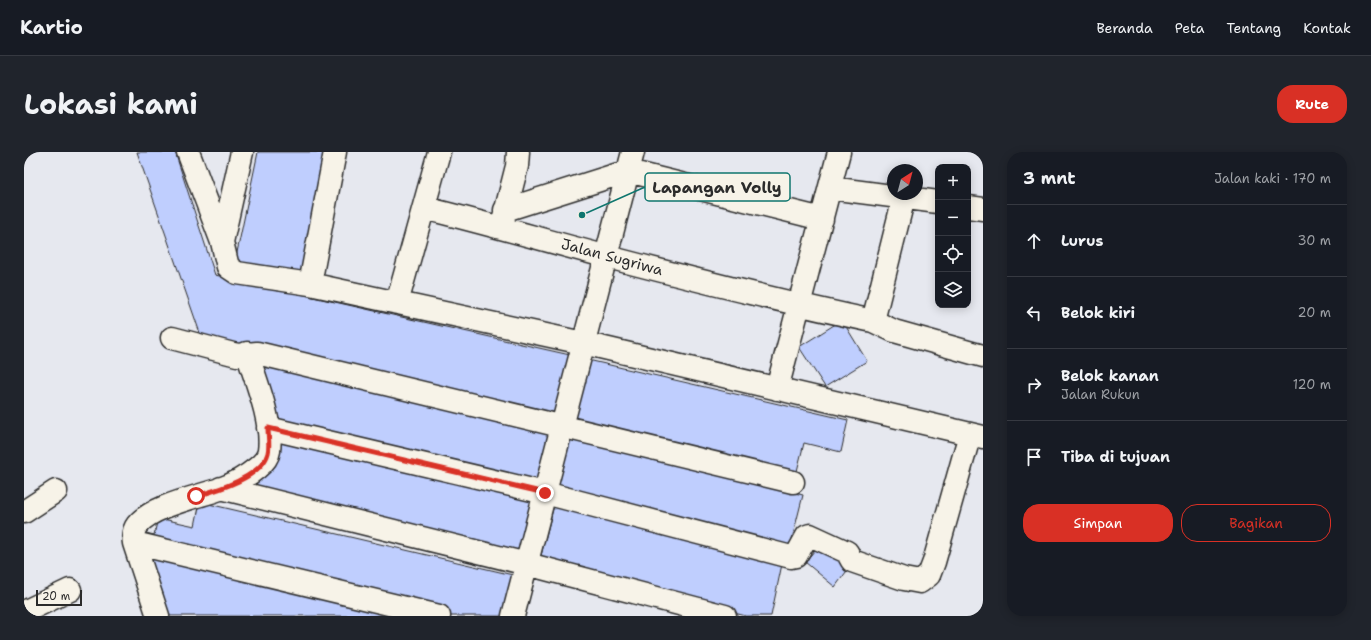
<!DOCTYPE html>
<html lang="id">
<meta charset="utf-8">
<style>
body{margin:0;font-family:"Shantell Sans",sans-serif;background:#20242c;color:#f1f3f6}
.controls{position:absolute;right:12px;top:12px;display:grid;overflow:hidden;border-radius:8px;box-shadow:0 2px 10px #0003}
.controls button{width:36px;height:36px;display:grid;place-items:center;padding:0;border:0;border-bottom:1px solid #363941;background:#171b24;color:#f1f3f6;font:20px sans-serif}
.compass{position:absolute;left:863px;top:12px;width:36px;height:36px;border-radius:50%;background:#171b24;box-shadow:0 2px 10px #0003;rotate:36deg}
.scale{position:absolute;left:12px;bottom:10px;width:46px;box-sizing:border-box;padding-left:4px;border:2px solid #2b2b2b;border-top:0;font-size:11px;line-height:14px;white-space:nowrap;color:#2b2b2b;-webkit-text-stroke:3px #f7f3e8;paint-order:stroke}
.stop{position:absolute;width:12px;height:12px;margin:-9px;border:3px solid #d93025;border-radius:50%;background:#fff}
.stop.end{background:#d93025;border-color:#fff;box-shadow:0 1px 4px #0008}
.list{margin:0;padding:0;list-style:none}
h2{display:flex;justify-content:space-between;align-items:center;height:52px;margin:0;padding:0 16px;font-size:17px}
h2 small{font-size:13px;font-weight:400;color:#9ea1a6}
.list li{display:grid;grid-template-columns:26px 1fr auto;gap:12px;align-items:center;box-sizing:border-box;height:72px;padding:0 16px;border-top:1px solid #363941}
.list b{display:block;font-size:15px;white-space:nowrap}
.list p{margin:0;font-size:13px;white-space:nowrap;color:#9ea1a6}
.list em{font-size:13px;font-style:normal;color:#9ea1a6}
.actions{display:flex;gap:8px;padding:12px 16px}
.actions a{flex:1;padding:9px 0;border:1px solid #d93025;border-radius:16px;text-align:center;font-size:14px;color:#d93025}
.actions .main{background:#d93025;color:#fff}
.icon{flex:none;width:22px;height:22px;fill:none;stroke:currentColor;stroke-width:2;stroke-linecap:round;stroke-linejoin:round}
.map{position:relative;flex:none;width:959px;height:464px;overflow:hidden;border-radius:16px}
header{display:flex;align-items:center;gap:24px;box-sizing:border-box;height:56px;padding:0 20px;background:#171b24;border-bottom:1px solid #363941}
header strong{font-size:19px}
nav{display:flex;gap:22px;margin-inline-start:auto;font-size:14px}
.intro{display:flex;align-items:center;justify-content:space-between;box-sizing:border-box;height:96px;padding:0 24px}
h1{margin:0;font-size:28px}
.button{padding:10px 18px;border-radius:16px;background:#d93025;color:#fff;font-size:14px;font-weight:700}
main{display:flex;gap:24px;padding:0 24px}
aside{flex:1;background:#171b24;border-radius:16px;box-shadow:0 2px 10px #0003}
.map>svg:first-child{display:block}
.building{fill:#bfcefe;stroke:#2b2b2b}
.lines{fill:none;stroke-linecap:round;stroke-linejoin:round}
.minor-casing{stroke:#2b2b2b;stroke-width:25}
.minor{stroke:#f7f3e8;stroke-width:22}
.route{stroke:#d93025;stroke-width:5}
.labels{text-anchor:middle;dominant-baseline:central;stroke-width:3;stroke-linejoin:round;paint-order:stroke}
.street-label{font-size:15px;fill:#2b2b2b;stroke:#f7f3e8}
.leader{fill:none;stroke:#0f766e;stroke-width:1.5}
.callout-dot{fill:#0f766e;stroke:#f7f3e8;stroke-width:1.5}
.callout{fill:#f7f3e8;stroke:#0f766e;stroke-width:1.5}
.callout-label{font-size:16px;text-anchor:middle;font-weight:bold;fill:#2b2b2b}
</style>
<header>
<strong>Kartio</strong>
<nav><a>Beranda</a><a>Peta</a><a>Tentang</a><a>Kontak</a></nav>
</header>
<div class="intro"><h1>Lokasi kami</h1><a class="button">Rute</a></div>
<main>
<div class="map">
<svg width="959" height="464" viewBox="0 0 959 464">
<rect width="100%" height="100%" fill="#e6e8ef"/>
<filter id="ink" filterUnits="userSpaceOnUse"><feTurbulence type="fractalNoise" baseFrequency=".025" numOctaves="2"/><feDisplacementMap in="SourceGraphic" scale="8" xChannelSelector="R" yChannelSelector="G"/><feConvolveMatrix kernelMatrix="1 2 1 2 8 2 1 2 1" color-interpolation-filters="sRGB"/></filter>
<g filter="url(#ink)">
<path class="building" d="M113,0H151L191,123L546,203L532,265L177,184Z
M234,0H302L278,123L211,110Z
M818,168L843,209L801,235L775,195Z
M564,208L824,268L817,300L780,291L772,323L549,270Z
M233,210L529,283L516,335L249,267Z
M545,286L779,343L766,395L533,338Z
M254,288L510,348L498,405L229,335L248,312Z
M176,350L493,424L481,464H426L117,391L118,380L130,383L134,366L171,374Z
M530,353L758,412L747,464H722L515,411Z
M796,392L825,416L811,435L781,410Z
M124,405L378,464H140Z"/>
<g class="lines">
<g class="minor-casing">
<path id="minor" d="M164,0L198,90L204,115L213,121L286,132L559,191L959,285
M806,36L914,50
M944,55L959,57
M400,56C462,71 523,89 584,105C672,128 760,150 849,169L880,45
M481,58L604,19L798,67
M479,69L493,14L494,0
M198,90L218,0
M286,132L311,0
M373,151L415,0
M849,169L870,179L959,204
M148,186L213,203L233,201L769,330
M753,237L815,0
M244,276L521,341L767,405L772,404L783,384L786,383L823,400L828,409L880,427L896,430L905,423L910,410L946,282
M197,336L503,412L701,464
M0,360L32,339
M110,391L415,464
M0,460L46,438
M134,464L110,391C109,385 109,378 113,373C128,354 173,345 196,337C210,332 222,325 233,316C238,312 244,306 245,299C249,270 232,229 223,201
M489,464L609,0"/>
</g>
<use href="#minor" class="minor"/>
</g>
</g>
<g class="lines" filter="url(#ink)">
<path class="route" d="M172,344C194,338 238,325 244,301C246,294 244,284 244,276L521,341"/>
</g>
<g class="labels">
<g class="street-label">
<text transform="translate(588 105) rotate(15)">Jalan Sugriwa</text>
</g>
</g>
<path class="leader" d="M558 63L621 35"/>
<circle class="callout-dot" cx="558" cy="63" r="4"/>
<rect class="callout" x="621" y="21" width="145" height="28" rx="4"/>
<g class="callout-label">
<text x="693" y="41">Lapangan Volly</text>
</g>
</svg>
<div class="controls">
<button>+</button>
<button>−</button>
<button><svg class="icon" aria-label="locate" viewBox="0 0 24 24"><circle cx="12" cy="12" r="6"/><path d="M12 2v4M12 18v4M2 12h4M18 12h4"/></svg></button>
<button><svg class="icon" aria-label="layers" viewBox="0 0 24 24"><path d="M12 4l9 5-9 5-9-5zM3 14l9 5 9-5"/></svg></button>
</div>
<svg class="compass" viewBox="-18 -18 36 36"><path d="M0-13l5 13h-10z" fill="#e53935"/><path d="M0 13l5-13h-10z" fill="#9ea1a6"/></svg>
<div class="scale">20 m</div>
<div class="stop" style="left:172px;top:344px"></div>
<div class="stop end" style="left:521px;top:341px"></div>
</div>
<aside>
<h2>3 mnt<small>Jalan kaki · 170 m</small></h2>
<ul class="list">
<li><svg class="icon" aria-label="ahead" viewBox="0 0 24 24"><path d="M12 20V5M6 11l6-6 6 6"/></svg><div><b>Lurus</b></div><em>30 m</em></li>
<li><svg class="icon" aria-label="left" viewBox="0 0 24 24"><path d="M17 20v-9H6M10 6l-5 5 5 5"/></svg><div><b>Belok kiri</b></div><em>20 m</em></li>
<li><svg class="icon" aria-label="right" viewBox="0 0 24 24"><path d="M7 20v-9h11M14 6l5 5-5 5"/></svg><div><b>Belok kanan</b><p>Jalan Rukun</p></div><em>120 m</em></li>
<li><svg class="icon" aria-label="arrive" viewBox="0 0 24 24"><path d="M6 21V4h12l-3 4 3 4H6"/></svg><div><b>Tiba di tujuan</b></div></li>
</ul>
<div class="actions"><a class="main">Simpan</a><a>Bagikan</a></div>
</aside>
</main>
